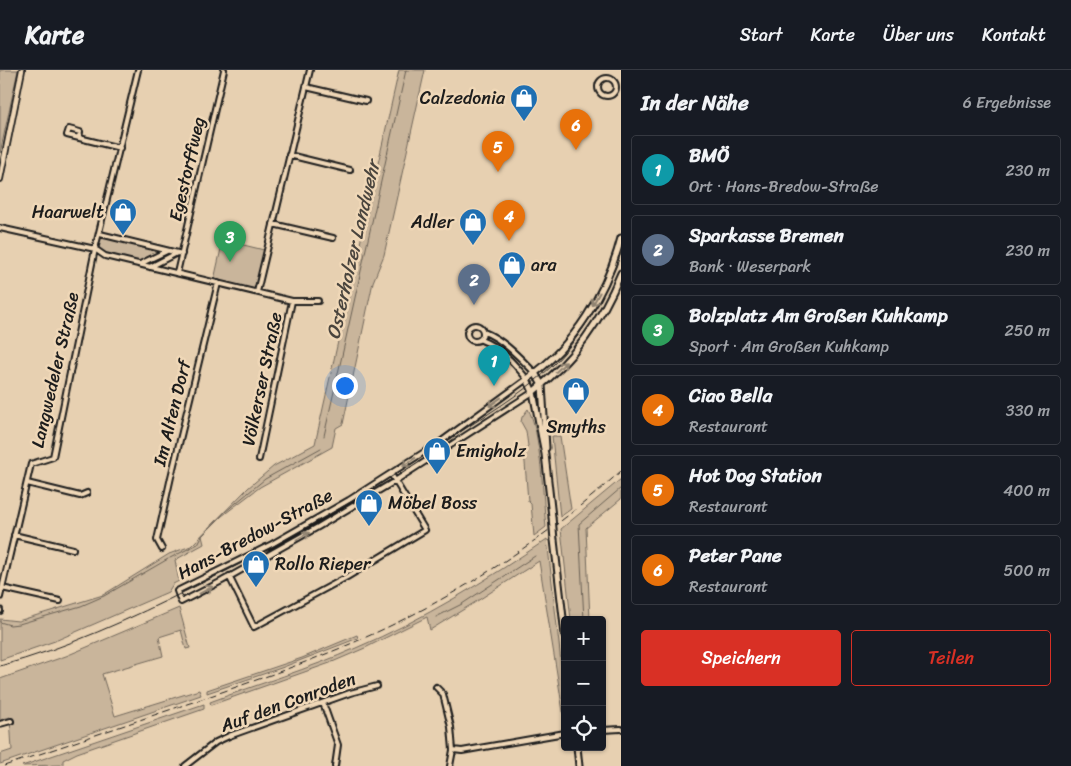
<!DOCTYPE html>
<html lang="de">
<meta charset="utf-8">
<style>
body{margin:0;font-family:Sriracha,sans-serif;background:#20242c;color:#f1f3f6}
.controls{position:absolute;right:15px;bottom:15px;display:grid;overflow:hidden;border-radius:5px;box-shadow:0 1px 4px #0004}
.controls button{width:45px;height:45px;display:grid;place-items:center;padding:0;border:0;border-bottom:1px solid #363941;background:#171b24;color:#f1f3f6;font:25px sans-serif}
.you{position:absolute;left:344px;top:315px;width:18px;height:18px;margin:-12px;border:4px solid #fff;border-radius:50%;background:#1a73e8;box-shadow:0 0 0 8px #1a73e833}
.badge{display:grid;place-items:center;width:32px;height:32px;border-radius:50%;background:#d93025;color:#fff;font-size:16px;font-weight:700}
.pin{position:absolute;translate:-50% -41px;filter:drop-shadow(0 1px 2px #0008)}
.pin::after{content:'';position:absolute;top:26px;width:18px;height:15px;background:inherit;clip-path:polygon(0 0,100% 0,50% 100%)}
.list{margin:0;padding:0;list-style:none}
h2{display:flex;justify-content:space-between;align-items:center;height:65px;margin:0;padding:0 20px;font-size:21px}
h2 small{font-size:16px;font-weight:400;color:#9ea1a6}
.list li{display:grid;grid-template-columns:32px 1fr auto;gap:15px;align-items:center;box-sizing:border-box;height:70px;margin:0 10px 10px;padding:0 10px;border:1px solid #363941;border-radius:5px}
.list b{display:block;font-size:19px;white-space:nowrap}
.list p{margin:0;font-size:16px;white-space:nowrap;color:#9ea1a6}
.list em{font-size:16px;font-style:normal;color:#9ea1a6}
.actions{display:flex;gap:10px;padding:15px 20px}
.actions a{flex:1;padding:11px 0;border:1px solid #d93025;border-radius:5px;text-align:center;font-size:18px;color:#d93025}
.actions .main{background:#d93025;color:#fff}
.icon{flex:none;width:28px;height:28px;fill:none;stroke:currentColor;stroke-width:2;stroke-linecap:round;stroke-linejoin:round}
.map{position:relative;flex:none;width:621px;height:696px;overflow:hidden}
header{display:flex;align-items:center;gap:30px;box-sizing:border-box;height:70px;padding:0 25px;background:#171b24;border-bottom:1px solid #363941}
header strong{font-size:24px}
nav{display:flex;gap:28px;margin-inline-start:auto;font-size:18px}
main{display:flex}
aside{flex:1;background:#171b24}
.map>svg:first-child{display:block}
.green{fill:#c9b59b;stroke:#72685c}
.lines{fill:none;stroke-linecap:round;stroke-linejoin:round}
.stream{stroke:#696054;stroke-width:1}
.minor-casing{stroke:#1c1c1c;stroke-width:8}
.tertiary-casing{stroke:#1c1c1c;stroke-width:8}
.secondary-casing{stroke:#1c1c1c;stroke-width:9}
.minor{stroke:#efd7b7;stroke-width:4}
.tertiary{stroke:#efd7b7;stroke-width:4.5}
.secondary{stroke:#efd7b7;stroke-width:5}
.tram{stroke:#1c1c1c;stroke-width:1}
.rail{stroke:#1c1c1c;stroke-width:1;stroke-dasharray:8 4;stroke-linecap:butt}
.secondary-bridge-casing{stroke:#1c1c1c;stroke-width:9;stroke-linecap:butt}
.secondary-bridge{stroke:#efd7b7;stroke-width:5}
.oneway{stroke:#908371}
.labels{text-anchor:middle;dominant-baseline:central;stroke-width:5;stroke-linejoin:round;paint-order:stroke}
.poi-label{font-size:18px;fill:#1c1c1c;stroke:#efd7b7;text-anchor:start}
.street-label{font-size:18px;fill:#1c1c1c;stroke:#efd7b7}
.water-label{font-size:19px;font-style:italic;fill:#49443d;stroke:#efd7b7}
</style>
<header>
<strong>Karte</strong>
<nav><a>Start</a><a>Karte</a><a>Über uns</a><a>Kontakt</a></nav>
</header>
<main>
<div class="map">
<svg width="621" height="696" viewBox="0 0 621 696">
<rect width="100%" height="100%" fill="#e7d0b1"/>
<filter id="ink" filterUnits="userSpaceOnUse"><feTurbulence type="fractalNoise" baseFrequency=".02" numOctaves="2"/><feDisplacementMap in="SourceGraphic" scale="10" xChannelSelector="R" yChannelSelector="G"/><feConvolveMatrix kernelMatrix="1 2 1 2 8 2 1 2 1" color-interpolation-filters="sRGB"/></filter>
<g filter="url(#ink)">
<path class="green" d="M0,0H18L0,83Z
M399,0H425L384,185L373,212L343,354L336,358L332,377L260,417L222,446L202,466L204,474L175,490L179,511L173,514L168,522L55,571L0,590V549L18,551L103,525L169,484L191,476L248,418L274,396L315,374Z
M104,167L161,181L139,192L110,185L99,179L101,168Z
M223,170L264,180L255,219L214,210Z
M528,339C541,360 543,430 546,457L534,466L531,434L528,431L524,380L528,376L526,361L521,352L522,347Z
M560,366L571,439L560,447L552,366Z
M621,409V429L586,458L590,550H571L561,459Z
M547,469L565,626V654L539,491L474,533L430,560L427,547L365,578L330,593L211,635L210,632C258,614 309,599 356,578C424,549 486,511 547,469Z
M179,538L190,578L186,579L181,560L159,567L163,586L102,604L115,646L199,620L201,625L0,694V684L12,680L10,647L0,650V609L66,586Z
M357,565L358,568L281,598L207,623V620L302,588Z
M204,634V639L77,683L63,690V695L22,696Z"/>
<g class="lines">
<path class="stream" d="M324,366L406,0
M170,488L198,474L202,466L225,442L265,409L321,378
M436,547L462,534L535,486
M584,550L579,454L621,418
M0,552L10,555L19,554L81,536L104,526L168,489"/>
<g class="minor-casing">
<path id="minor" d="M598 17a9 9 0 1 1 18 0a9 9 0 1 1-18 0Z
M306,17L366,31
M79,68L80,62L69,59L67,65L120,78
M289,85L350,100
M273,154L333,168
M0,158L95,179L105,186L292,231H318
M100,164L182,184
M140,194L167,181
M150,197L177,183
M177,203L224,0
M257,222L310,0
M467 263a8 8 0 1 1 16 0a8 8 0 1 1-16 0Z
M484,262C504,270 520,288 535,303
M481,270C501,278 513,292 527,309L443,370L349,430L272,474L177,521L181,532L222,511L318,457L395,411L533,322
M259,389L292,231
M27,413L80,426L87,423
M14,465L73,479
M162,479L157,470L171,407L218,213
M229,506L254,557L347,507L425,460L391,404
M2,518L60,531
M0,527L31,394L53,387L95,179L138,0
M0,540V541
M436,617L443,624L451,657L453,680L450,696
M323,633L338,675L335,696
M0,654L11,651
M602,660L621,659
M453,680L462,681L565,663
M185,696L216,672L229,666L350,623L377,616"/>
</g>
<g class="tertiary-casing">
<path id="tertiary" d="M0,109L22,0"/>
</g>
<g class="secondary-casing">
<path id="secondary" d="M535,303L542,315L546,378
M533,322C574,289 601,252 621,203
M552,447L545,384L533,322L527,309C574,276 607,222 621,168
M554,470L565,565
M577,677L579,696"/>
</g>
<use href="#minor" class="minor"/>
<use href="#tertiary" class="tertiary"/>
<use href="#secondary" class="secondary"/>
<path class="tram" d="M0,596C67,578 130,549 192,518C281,475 366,425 448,370C482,347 525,323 554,294C585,262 606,224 621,183"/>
<path class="rail" d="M4,696C67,675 130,653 193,632C268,606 343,581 414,544C488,506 559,457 621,401"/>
<g class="secondary-bridge-casing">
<path id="secondary-bridge" d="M552,447L554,470"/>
</g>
<use href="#secondary-bridge" class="secondary-bridge"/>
</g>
<defs><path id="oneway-shaft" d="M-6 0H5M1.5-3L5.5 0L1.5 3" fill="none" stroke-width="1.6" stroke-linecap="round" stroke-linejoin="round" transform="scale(1.25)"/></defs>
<g class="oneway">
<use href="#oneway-shaft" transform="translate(596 229) rotate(119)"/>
<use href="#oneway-shaft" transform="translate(561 297) rotate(-44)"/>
<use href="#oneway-shaft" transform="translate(495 332) rotate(144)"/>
<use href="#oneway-shaft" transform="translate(409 392) rotate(147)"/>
<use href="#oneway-shaft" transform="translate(303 466) rotate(-29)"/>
<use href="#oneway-shaft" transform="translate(206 520) rotate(-28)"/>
</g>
</g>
<defs>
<g id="shop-pin" transform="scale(1.4375)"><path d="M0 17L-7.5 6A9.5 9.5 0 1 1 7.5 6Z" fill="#1f6fb2" stroke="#efd7b7"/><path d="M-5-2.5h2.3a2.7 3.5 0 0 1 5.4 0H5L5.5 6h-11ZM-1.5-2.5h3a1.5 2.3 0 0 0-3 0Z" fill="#fff"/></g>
</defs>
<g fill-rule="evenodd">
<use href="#shop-pin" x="524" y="28"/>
<use href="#shop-pin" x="123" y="142"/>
<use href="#shop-pin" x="473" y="152"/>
<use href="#shop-pin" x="512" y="195"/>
<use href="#shop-pin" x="576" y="321"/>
<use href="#shop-pin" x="437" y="381"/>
<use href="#shop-pin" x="369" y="433"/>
<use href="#shop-pin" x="256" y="494"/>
</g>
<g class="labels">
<g class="poi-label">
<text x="505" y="28" text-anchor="end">Calzedonia</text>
<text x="104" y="142" text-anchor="end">Haarwelt</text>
<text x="454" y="152" text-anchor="end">Adler</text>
<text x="531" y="195">ara</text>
<text x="576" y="357" text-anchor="middle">Smyths</text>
<text x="456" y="381">Emigholz</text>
<text x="388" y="433">Möbel Boss</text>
<text x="275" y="494">Rollo Rieper</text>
</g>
<g class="street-label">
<text transform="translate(187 99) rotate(-77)">Egestorffweg</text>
<text transform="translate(55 300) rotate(-77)">Langwedeler Straße</text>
<text transform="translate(262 309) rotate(-78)">Völkerser Straße</text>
<text transform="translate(172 343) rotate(-76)">Im Alten Dorf</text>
<text transform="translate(255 464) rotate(-28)">Hans-Bredow-Straße</text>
<text transform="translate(288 632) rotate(-20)">Auf den Conroden</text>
</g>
<g class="water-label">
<text transform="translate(353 180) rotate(-77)">Osterholzer Landwehr</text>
</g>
</g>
</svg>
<div class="controls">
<button>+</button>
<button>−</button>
<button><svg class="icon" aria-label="locate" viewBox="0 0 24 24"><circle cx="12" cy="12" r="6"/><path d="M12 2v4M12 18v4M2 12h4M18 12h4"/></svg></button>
</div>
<div class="you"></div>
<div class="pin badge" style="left:494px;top:316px;background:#0f9aa8">1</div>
<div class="pin badge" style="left:474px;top:235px;background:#5c6f8a">2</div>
<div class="pin badge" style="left:230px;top:192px;background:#2e9e5b">3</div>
<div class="pin badge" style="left:509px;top:171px;background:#e8710a">4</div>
<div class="pin badge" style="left:498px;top:102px;background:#e8710a">5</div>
<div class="pin badge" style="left:576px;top:80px;background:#e8710a">6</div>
</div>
<aside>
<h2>In der Nähe<small>6 Ergebnisse</small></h2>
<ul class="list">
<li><span class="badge" style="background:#0f9aa8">1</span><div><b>BMÖ</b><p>Ort · Hans-Bredow-Straße</p></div><em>230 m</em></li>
<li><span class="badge" style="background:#5c6f8a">2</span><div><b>Sparkasse Bremen</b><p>Bank · Weserpark</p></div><em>230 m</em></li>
<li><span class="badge" style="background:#2e9e5b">3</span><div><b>Bolzplatz Am Großen Kuhkamp</b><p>Sport · Am Großen Kuhkamp</p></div><em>250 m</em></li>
<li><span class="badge" style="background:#e8710a">4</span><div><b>Ciao Bella</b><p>Restaurant</p></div><em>330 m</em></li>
<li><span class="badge" style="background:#e8710a">5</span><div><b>Hot Dog Station</b><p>Restaurant</p></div><em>400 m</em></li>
<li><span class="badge" style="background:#e8710a">6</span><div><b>Peter Pane</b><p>Restaurant</p></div><em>500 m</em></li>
</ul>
<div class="actions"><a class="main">Speichern</a><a>Teilen</a></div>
</aside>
</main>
